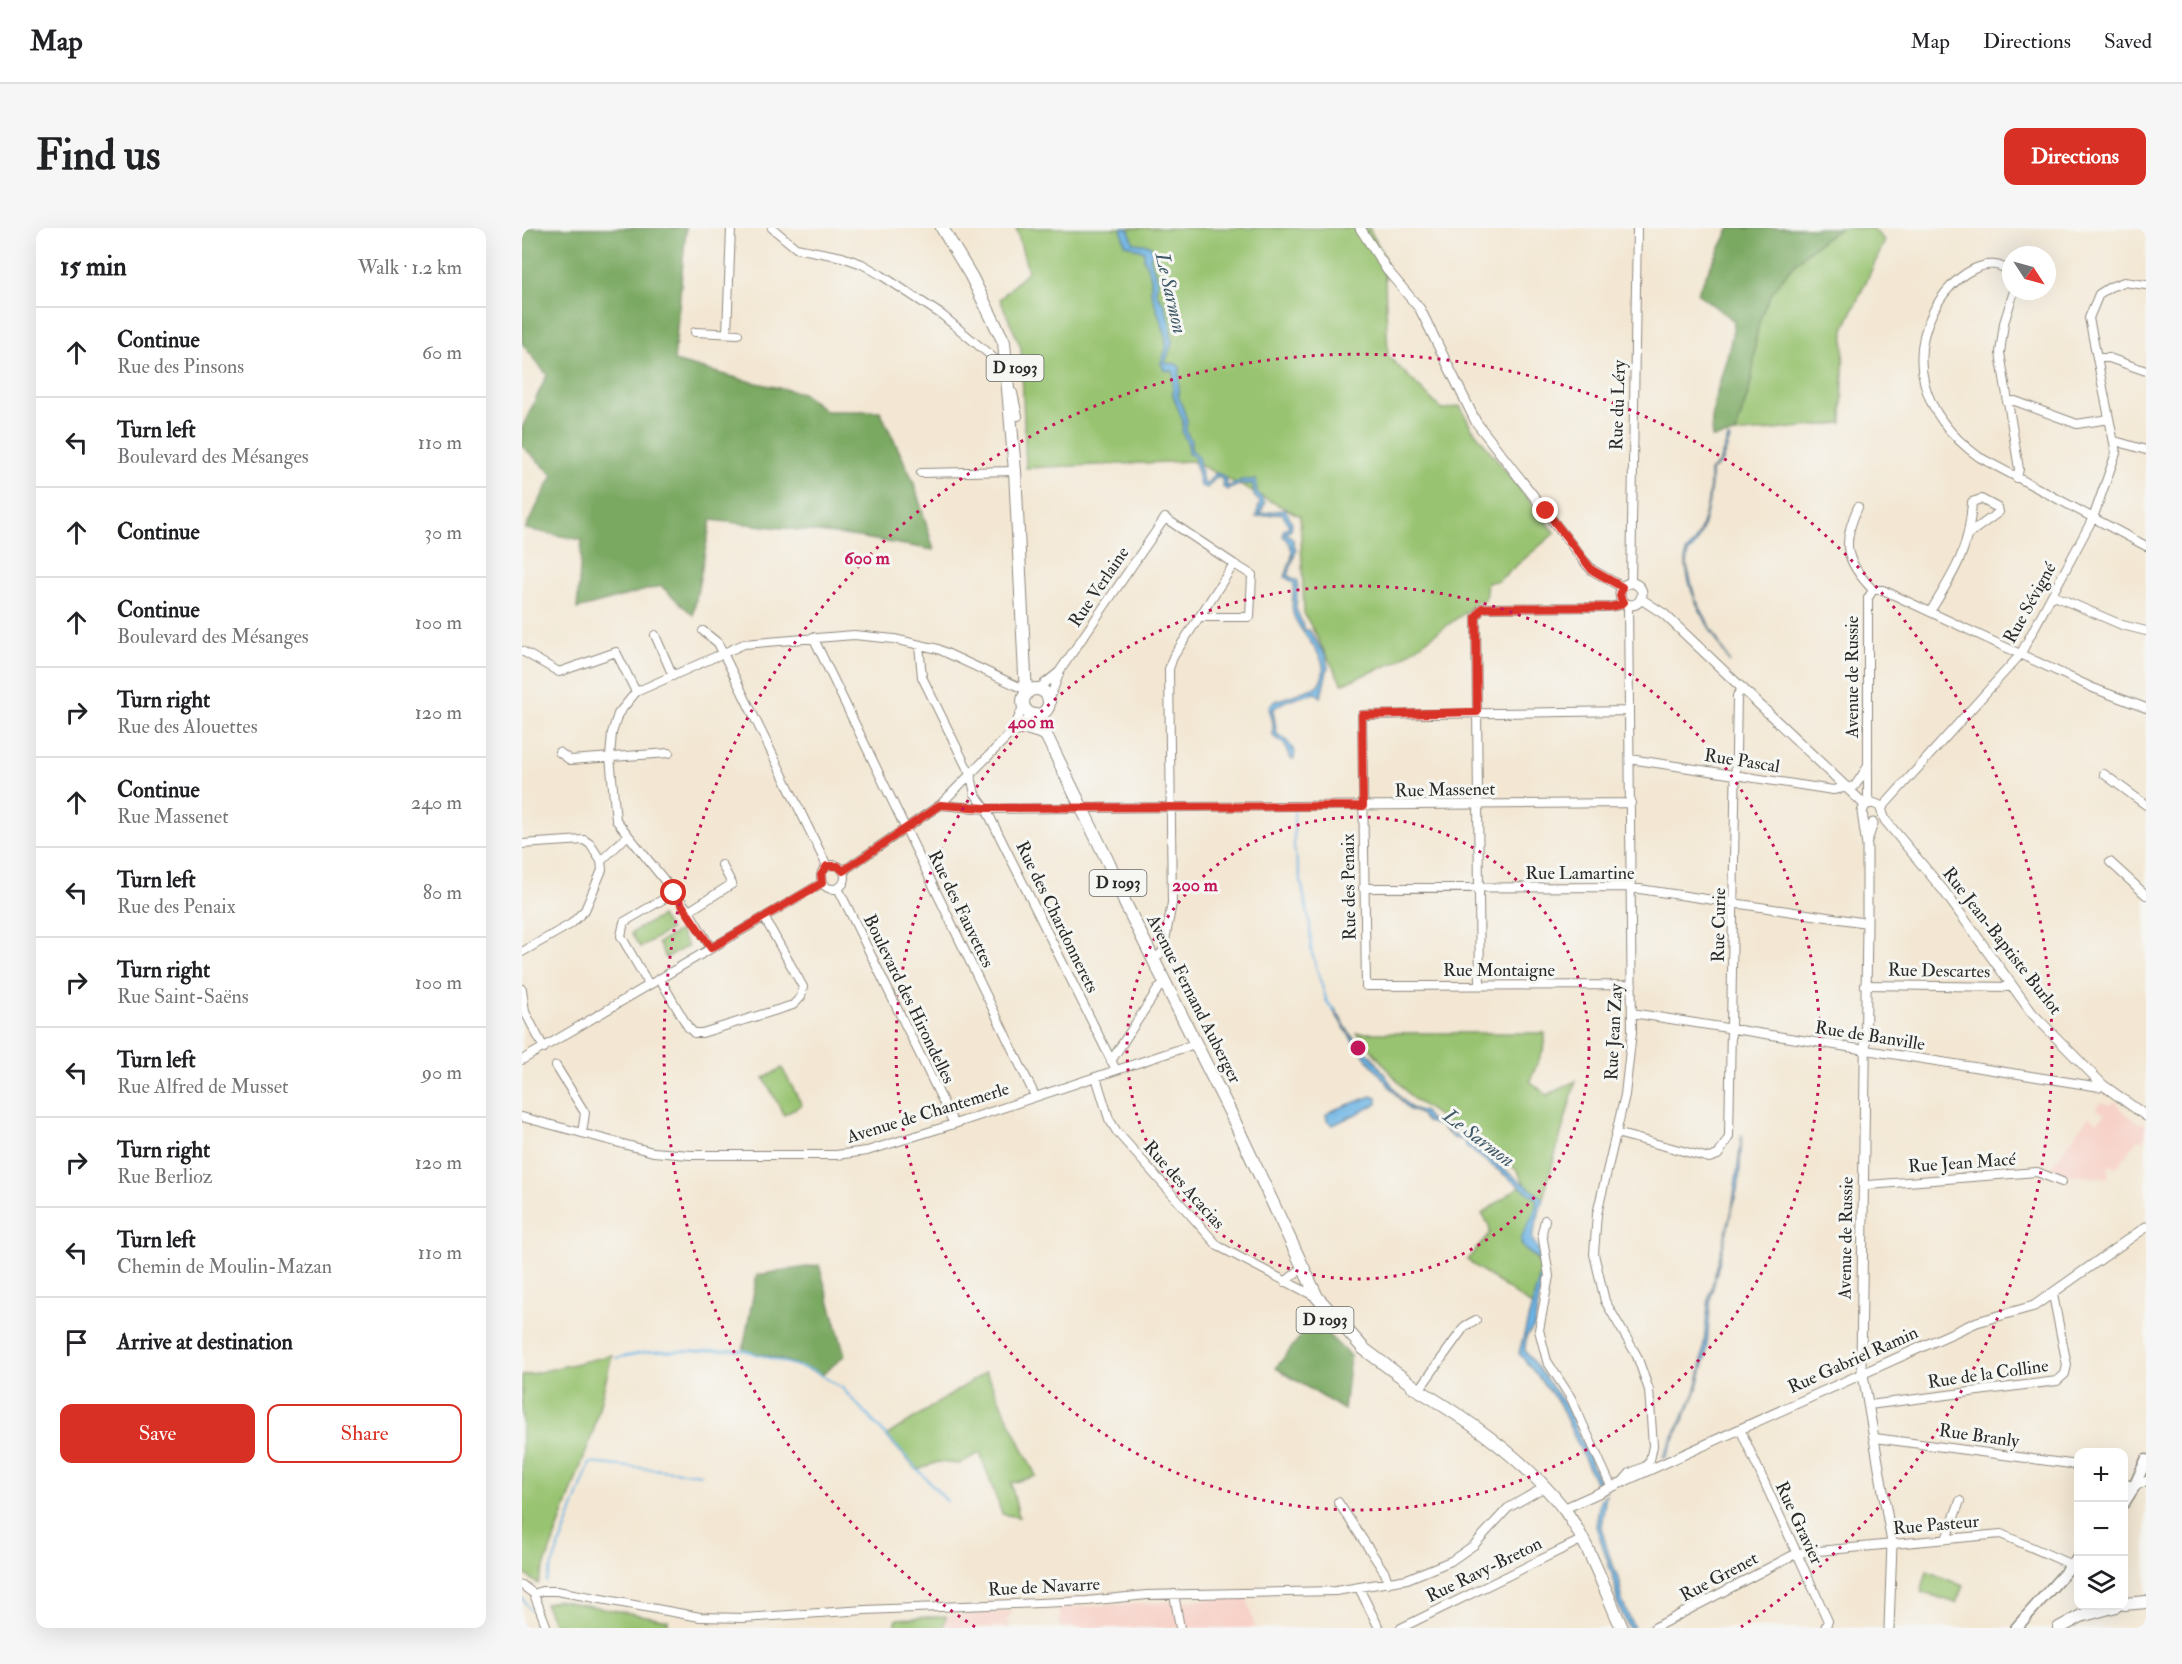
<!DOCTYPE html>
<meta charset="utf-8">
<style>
body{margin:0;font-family:"IM FELL Double Pica",serif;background:#f6f6f6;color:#202124}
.controls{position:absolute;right:18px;bottom:18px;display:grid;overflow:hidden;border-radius:12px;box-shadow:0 6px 24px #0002}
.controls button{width:54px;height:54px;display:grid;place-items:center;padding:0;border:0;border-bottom:2px solid #e0e0e0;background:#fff;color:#202124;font:30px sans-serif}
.compass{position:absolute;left:1480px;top:18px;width:54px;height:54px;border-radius:50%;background:#fff;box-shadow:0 6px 24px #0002;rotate:126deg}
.stop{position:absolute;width:18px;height:18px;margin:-14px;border:4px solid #d93025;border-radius:50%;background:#fff}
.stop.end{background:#d93025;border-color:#fff;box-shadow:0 2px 6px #0008}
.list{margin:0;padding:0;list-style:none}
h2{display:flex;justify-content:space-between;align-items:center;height:78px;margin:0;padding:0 24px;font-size:26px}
h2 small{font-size:20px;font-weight:400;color:#757577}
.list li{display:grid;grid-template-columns:39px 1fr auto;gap:18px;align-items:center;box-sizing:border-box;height:90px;padding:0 24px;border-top:2px solid #e0e0e0}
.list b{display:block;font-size:22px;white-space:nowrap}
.list p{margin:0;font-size:20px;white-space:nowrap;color:#757577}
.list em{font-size:20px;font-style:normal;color:#757577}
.actions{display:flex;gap:12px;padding:18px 24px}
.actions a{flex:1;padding:14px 0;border:2px solid #d93025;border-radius:12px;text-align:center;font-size:21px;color:#d93025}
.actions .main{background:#d93025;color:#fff}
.icon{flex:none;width:33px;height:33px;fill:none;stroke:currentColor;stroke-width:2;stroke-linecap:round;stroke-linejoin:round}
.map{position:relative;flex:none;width:1624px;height:1400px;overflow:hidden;border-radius:12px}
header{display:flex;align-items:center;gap:36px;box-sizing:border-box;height:84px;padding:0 30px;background:#fff;border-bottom:2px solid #e0e0e0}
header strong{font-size:28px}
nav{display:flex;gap:33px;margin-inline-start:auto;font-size:21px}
.intro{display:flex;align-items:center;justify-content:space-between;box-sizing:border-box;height:144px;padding:0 36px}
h1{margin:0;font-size:42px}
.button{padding:15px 27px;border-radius:12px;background:#d93025;color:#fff;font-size:21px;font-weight:700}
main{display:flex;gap:36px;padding:0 36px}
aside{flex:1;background:#fff;border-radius:12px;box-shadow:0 6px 24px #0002}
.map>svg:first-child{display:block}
.built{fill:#f7d1c8}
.green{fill:#98c370;stroke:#62774e;stroke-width:1.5}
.forest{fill:#7aa962;stroke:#526a46;stroke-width:1.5}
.water{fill:#6cb3e3;stroke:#4c6f87;stroke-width:1.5}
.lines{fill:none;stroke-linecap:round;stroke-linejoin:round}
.stream{stroke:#6cb3e3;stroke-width:2}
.minor-casing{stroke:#8f897f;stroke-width:10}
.tertiary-casing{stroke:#8f897f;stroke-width:11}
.secondary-casing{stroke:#8f897f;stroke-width:13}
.primary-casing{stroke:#8f897f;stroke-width:14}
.minor{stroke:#fff;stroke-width:8}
.tertiary{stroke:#fff;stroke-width:9}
.secondary{stroke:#fff;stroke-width:10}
.primary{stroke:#fff;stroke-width:12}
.route{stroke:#d93025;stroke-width:8}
.ring{fill:none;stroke:#c2185b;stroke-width:3;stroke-dasharray:3 6}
.labels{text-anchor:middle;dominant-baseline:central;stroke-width:6;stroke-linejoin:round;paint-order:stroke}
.shield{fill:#f6f6f2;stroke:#686867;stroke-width:1.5}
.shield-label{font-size:16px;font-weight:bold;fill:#2b2b2b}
.street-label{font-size:18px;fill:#2b2b2b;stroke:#f6f6f2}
.water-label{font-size:20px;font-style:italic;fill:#425b6b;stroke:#f6f6f2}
.centre{fill:#c2185b;stroke:#f6f6f2;stroke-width:3}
.ring-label{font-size:18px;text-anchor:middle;font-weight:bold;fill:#c2185b;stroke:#f6f6f2;stroke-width:6;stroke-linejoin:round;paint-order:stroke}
</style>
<header>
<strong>Map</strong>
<nav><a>Map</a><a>Directions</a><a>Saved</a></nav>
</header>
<div class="intro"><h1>Find us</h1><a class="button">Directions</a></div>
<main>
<aside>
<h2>15 min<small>Walk · 1.2 km</small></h2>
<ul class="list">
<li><svg class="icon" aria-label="ahead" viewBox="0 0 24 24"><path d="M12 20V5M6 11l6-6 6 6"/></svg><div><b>Continue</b><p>Rue des Pinsons</p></div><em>60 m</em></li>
<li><svg class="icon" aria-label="left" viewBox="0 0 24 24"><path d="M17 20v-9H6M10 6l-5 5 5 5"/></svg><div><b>Turn left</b><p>Boulevard des Mésanges</p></div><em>110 m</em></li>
<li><svg class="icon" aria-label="ahead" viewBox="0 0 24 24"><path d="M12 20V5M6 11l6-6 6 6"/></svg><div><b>Continue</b></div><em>30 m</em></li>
<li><svg class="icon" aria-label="ahead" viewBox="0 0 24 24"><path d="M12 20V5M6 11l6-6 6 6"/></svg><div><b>Continue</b><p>Boulevard des Mésanges</p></div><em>100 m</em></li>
<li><svg class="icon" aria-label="right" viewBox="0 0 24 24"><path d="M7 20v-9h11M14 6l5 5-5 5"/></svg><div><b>Turn right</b><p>Rue des Alouettes</p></div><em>120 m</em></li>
<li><svg class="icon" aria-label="ahead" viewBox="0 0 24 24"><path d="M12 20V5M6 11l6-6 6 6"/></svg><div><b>Continue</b><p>Rue Massenet</p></div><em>240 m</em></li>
<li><svg class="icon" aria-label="left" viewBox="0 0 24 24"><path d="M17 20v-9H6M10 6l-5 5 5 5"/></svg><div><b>Turn left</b><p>Rue des Penaix</p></div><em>80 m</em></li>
<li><svg class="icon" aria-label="right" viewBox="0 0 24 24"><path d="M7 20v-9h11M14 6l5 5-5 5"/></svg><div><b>Turn right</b><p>Rue Saint-Saëns</p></div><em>100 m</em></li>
<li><svg class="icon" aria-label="left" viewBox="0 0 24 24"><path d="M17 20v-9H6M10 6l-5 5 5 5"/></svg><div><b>Turn left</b><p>Rue Alfred de Musset</p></div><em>90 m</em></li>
<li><svg class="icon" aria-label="right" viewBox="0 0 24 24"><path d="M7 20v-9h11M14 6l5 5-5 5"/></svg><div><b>Turn right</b><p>Rue Berlioz</p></div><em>120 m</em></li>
<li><svg class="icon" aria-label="left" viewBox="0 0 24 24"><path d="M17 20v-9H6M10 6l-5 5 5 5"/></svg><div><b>Turn left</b><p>Chemin de Moulin-Mazan</p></div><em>110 m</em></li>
<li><svg class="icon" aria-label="arrive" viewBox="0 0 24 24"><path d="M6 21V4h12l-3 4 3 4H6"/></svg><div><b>Arrive at destination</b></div></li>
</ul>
<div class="actions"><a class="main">Save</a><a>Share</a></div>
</aside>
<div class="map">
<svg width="1624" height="1400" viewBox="0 0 1624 1400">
<rect width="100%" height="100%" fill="#f6f6f2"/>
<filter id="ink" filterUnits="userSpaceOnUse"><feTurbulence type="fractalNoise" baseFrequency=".0167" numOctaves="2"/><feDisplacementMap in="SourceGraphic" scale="12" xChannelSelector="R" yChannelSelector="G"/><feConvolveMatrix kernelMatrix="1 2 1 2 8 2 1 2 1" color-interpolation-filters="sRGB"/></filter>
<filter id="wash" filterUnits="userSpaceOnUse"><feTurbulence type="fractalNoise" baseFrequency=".008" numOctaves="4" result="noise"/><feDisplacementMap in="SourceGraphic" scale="24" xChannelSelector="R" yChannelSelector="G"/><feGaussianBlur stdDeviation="1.35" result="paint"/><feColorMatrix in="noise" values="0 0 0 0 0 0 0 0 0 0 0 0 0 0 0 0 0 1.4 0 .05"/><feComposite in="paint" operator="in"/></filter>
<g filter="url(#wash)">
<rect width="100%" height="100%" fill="#f3e7d3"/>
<path class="built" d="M1592,873L1597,877L1596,879L1618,896L1620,894L1624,897V906L1620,913L1616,911L1596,938H1586V950L1546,947L1528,940L1567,888L1576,894L1583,886L1574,881L1579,874L1589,877Z
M725,1369L733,1400H538L537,1380Z
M491,1383L484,1393L489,1396L486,1400H421L424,1388Z"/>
<path class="green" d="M494,0H847L862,29L866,128L920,182L938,178L949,199L1033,305L976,353L965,354L963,372L954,373L948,381L874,434L820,456L782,385L778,288L670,233L504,240L499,120L478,71L506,43Z
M1319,0H1350L1363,13L1322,101L1320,195L1213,206C1218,189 1225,171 1229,154C1233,137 1232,120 1235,104C1243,59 1282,22 1319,0Z
M139,688L148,702L118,719L109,705Z
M157,703L166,718L144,730L136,715Z
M835,805H1023V817L1008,853L1025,867L1054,853L1021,970L999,1016C1028,1039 1019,1046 1010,1078L945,1032L968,1005L967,997L960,986L1002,955L995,942L890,870Z
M260,840L280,877L262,887L242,850Z
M90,1127L71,1204L16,1356L0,1344V1148Z
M464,1144L514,1248L489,1255L497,1289L480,1286L458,1225L437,1236L416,1234L395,1242L364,1208Z
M1405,1343L1441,1358L1434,1375L1399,1364Z
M35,1372L146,1392V1400H33L23,1376Z
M424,1388L421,1400H374V1391Z"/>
<path class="forest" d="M0,0H164L152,133L226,153L280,165L304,183H358L391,252L412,322L330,308L189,292L171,387L139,358L55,381L60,312L3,301L31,247L0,218V200L25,147L0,115Z
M1208,0H1319C1282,22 1243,59 1235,104C1232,120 1233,137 1229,154C1225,171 1218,189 1213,206L1190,210C1186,170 1209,133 1212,93L1175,65Z
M297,1037L323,1127L300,1147L255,1130L221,1122L235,1047Z
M791,1092L828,1128L822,1182L754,1140Z"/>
<path class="water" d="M599,0H606L612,15L628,17L631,23L628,30L635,51L634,65L642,76L648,95L650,115L643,135L654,136L658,139L656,167L665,192L664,203L669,213V221L676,228L681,255L685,256L692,246L696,245L703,249L705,259L720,252H734L735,264L743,275L738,286L763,281L770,295L769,302L764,305L770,310L774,322L766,348L776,353L774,381L783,402H787L804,428L806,439L799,469L794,465C781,468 760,471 751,482L755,506L764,512L773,524L772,531H769L763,517L751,508V495L747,479L751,474L794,459C817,434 780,411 772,388C768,379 772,365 772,355L763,349C769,331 776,323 761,308V303L767,298L760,285L734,289L738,274L732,268L731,256H720L705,262L701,259L700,251L695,248L685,260L678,258L672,228L666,226V216L660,204L661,193L651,167V143L642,142L639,135L644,121V108L629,64V49L622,31V23L603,16Z
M1206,210L1208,211L1199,235L1189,243C1190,262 1182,315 1166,325L1165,338L1173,370L1208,435C1189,401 1161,365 1164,324C1182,309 1189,266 1188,243L1197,235Z
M813,781L828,806L852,831L878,869L889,880L902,884L908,892L919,893C923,902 932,910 942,909L947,916L1021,970L1010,1011L1021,1029L1022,1045L1012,1099L1004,1109L1003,1123L1043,1176L1078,1254L1074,1256L1037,1175L997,1125L1019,1043L1016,1030C979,1013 1014,1000 1015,971L945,919L941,912L931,910L917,897L905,894L898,886L886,881L832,815L811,782Z
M850,868L855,870V876L811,897L805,892L804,887L809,883Z
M1220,906L1217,954L1189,1068L1184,1128L1175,1162L1143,1230L1141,1229L1173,1165L1179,1141L1187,1069L1210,982Z
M1084,1266L1079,1299L1086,1324L1098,1355L1099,1371L1112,1400H1107L1095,1374L1093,1355L1074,1298L1078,1272Z"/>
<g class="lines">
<path class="stream" d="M772,583V620L788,697L789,722L805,774L813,783
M94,1130L125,1124L221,1122L292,1143L320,1160L425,1273
M24,1354L68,1235L180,1246
M0,1370L8,1381"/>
</g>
</g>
<g filter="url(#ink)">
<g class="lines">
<g class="minor-casing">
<path id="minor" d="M250,0L274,20L320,29L340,36L359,47L420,87L486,142
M1489,46C1451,0 1328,135 1457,229L1624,318
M1492,63L1482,95L1478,125L1497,241L1495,250
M173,104L216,106
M205,105L209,0
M1575,130H1587L1624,143
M491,165L496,188
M1485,174L1493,173L1555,196L1587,191
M1593,213L1624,222
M399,245L493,243
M1336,279C1319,316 1323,333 1351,362
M1109,355L1115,0
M1351,362H1361L1571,460L1624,480
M1530,367L1600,397L1624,403
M1408,384C1433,343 1447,323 1450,274L1459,271L1476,280L1477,284L1448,305
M677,389H728L730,347L712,336
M181,403L196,415L201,425L305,638
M133,407L151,448
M291,409L513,868
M397,417L400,449L449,548L453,566L464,581L594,842
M0,423L37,444L94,424L114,464
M517,460L537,444L643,290L712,336L651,429L647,441L650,675L641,723L632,732
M528,470L537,446
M1107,483L840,487L844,758L1110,757
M492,500L501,479
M491,504L504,502L523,508
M37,524L48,532L147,525
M1108,531L1311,562L1333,558L1346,538
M1582,546L1624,577
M1348,575L1346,568V370L1351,362
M418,577L464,581L552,580L1109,575
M1359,581L1498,427L1571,290L1594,225L1567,90L1577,66L1588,59L1602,54L1624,57
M0,616L62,612L68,616L79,633L80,642L63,682L49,696L0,724
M79,633L105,608
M1588,634L1624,667
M299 649a12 12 0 1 1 24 0a12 12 0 1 1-24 0Z
M321,643L418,577L490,504L510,488
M316,660L432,896
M841,660L1104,659L1345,695
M167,683L210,656L200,637
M189,720L167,683L94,592L88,529L90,505L96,486L114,464L222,416L332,407L372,411L416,421L506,463
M138,751L166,799L172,805H180L271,777L279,769L281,759L242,689
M127,757L99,708L102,694L152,665
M958,757L954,389L960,380L1087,379L1098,377L1101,374
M1343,757L1490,759
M0,761L3,784L22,820
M1110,785L1578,859L1581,857
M0,832L300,655
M589,833L636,761L643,756
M34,838L63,885L60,905
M574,849L587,891L595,904L696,1018L794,1069
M0,889L131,924L168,927H314L345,923L432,896L673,816
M1094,905L1187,930L1196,927L1207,909L1215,468L1221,460
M1341,961L1346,957L1515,944L1540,954
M1023,992L1020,1005L1027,1048L1017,1102L1025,1133L1049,1170L1089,1258
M763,1054L775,1044
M897,1162L943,1098L954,1092
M1347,1177L1535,1153L1543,1146L1545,1137L1531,1067
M1218,1201L1306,1393L1303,1400
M1353,1210L1556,1237
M1102,1252L1108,1245L1124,1238L1128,1232L1131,1218L1127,1162L1115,1128L1083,1073L1072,1026L1075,986L1103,867L1110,804L1106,376
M1602,1255L1612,1259L1624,1253
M816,1274L863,1345L866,1355
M1424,1311L1438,1273
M0,1357L12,1366L20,1363H35L178,1389L221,1390L343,1382L565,1373L625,1367L814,1363L885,1351L929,1333L952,1317L986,1280L1021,1260
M837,1360L857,1400
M12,1366L25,1400
M652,1366L658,1400
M879,1400L1059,1312
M1132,1400L1275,1325L1479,1306L1550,1337"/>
</g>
<g class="tertiary-casing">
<path id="tertiary" d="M838,0L865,42L898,81L954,194L1062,333L1070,342L1100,359
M1098 366a11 11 0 1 1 22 0a11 11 0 1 1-22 0Z
M1119,371L1142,386L1343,577
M1343,577L1340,584L1345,618V695L1339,1135L1370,1315L1367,1400
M1343,577L1351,575L1358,578L1363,592L1422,663L1510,785L1581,857L1624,888
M1346,610L1351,595
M1041,1281L1455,1094L1512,1078L1624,999"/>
</g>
<g class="secondary-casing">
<path id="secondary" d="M1602,1275L1612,1259L1624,1232
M1494,1400L1556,1330"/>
</g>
<g class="primary-casing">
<path id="primary" d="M420,0L449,48L482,114L493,243L504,467
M501 474a13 13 0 1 1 26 0a13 13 0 1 1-26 0Z
M512,488L525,509L595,652L603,675L708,884L795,1069L842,1121L897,1162
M890,1158C944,1190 1003,1231 1042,1281C1067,1315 1082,1361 1100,1400
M1602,1376L1624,1374
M1537,1400L1559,1388L1594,1378"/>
</g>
<use href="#minor" class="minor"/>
<use href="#tertiary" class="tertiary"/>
<use href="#secondary" class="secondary"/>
<use href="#primary" class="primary"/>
</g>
</g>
<g class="lines" filter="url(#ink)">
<path class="route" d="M152,665L189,720L300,655L299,647L305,638H316L321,643L418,577L464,580L841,578L840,487L955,484L954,389L960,380L1087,379L1098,377L1101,374L1098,368L1100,359L1070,342L1024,283"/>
</g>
<g class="ring">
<circle cx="836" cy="820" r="231"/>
<circle cx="836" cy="820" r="462"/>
<path d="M453 1399A694 694 0 1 1 1219 1399"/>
</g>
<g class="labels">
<g class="shield">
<rect x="464.5" y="127" width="57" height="26" rx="4.5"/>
<rect x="567.5" y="642" width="57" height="26" rx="4.5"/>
<rect x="774.5" y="1079" width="57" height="26" rx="4.5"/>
</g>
<g class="shield-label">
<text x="493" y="140">D 1093</text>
<text x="596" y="655">D 1093</text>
<text x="803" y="1092">D 1093</text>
</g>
<g class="street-label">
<text transform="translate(1096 177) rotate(-88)">Rue du Léry</text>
<text transform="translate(577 359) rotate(-56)">Rue Verlaine</text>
<text transform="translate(1508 375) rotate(-61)">Rue Sévigné</text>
<text transform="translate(1330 449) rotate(-90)">Avenue de Russie</text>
<text transform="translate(1220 533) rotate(9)">Rue Pascal</text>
<text transform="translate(923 562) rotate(-1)">Rue Massenet</text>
<text x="1058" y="645">Rue Lamartine</text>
<text transform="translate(827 659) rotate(-91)">Rue des Penaix</text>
<text transform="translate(439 681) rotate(64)">Rue des Fauvettes</text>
<text transform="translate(535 689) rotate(64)">Rue des Chardonnerets</text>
<text transform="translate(1197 697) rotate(-89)">Rue Curie</text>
<text transform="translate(1480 713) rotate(52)">Rue Jean-Baptiste Burlot</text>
<text x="977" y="742">Rue Montaigne</text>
<text transform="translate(1417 743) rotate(1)">Rue Descartes</text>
<text transform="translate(387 771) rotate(64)">Boulevard des Hirondelles</text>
<text transform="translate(672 771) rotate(63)">Avenue Fernand Auberger</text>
<text transform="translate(1092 804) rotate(-87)">Rue Jean Zay</text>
<text transform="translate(1348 808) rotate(9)">Rue de Banville</text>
<text transform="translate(406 885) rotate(-17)">Avenue de Chantemerle</text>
<text transform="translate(1440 935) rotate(-4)">Rue Jean Macé</text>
<text transform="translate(662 957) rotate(48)">Rue des Acacias</text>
<text transform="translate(1324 1010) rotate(-89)">Avenue de Russie</text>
<text transform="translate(1331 1132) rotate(-24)">Rue Gabriel Ramin</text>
<text transform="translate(1466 1146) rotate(-8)">Rue de la Colline</text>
<text transform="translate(1457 1208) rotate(8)">Rue Branly</text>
<text transform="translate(1277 1295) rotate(65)">Rue Gravier</text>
<text transform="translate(1414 1297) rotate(-5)">Rue Pasteur</text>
<text transform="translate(962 1342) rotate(-26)">Rue Ravy-Breton</text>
<text transform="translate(1197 1349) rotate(-28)">Rue Grenet</text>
<text transform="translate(522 1359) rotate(-3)">Rue de Navarre</text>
</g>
<g class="water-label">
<text transform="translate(649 65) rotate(77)">Le Sarmon</text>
<text transform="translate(957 910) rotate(37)">Le Sarmon</text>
</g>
</g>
<circle cx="836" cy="820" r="9" class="centre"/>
<g class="ring-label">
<text x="345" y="336">600 m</text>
<text x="509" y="500">400 m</text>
<text x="673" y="663">200 m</text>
</g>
</svg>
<div class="controls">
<button>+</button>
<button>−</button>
<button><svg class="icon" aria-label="layers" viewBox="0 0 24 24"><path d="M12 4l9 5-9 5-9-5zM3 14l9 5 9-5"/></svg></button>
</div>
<svg class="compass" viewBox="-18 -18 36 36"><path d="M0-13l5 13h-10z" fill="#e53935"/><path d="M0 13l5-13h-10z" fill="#757577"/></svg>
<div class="stop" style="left:152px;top:665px"></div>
<div class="stop end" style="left:1024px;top:283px"></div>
</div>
</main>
